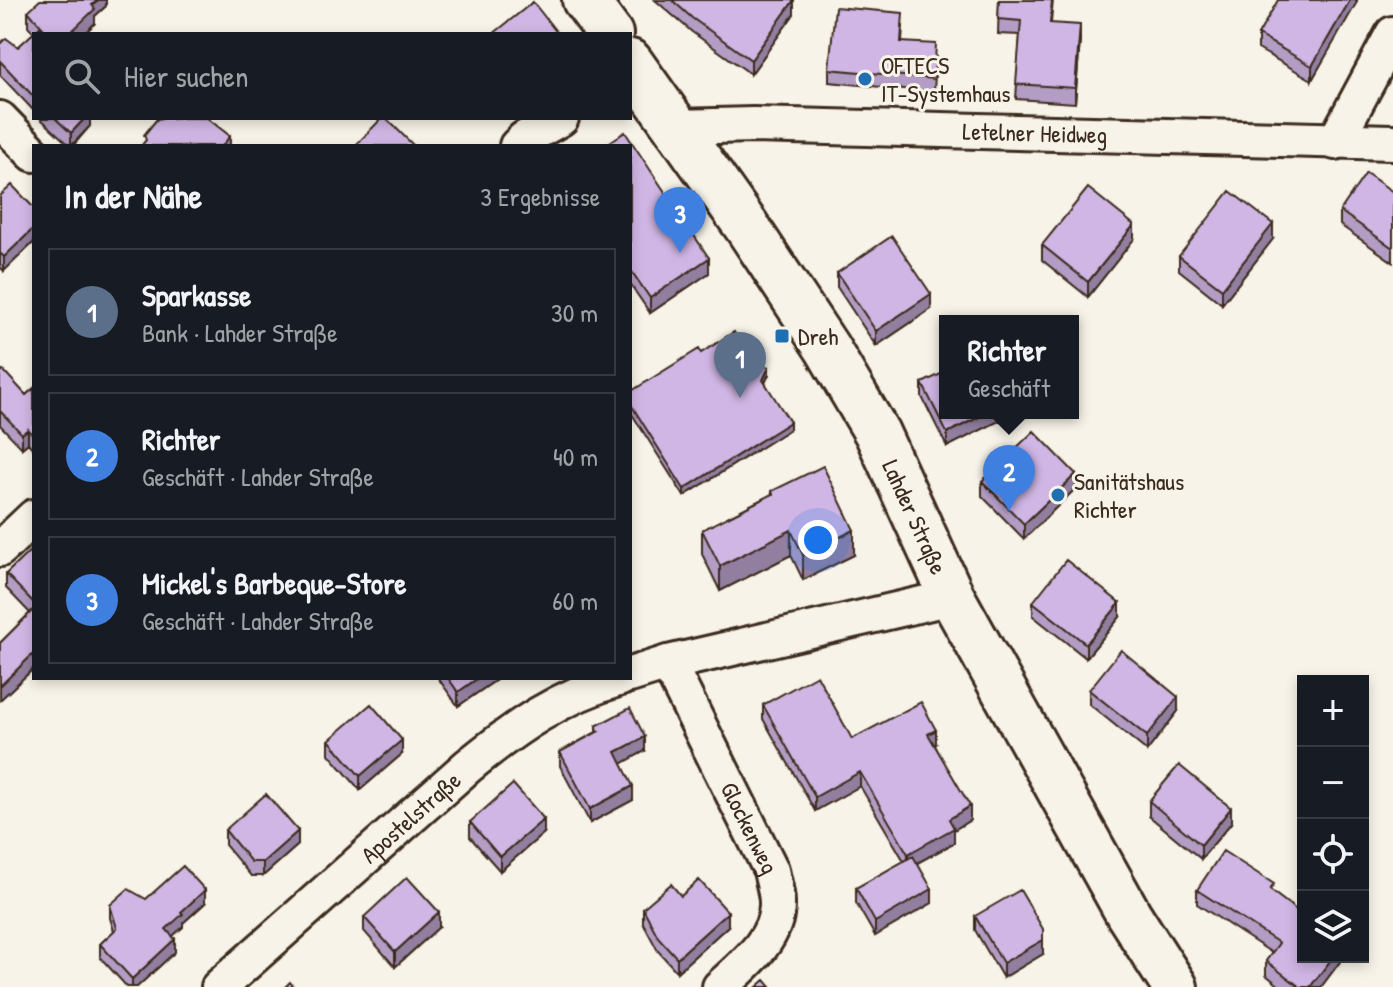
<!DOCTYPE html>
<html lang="de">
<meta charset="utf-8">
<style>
body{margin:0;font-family:"Patrick Hand",sans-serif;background:#242831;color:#f1f3f6}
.controls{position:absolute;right:24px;bottom:24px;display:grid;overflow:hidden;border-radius:0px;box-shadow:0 4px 12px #0003}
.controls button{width:72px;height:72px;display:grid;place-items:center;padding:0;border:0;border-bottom:2px solid #363941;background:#171b24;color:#f1f3f6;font:40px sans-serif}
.you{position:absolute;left:818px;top:540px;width:28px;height:28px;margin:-20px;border:6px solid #fff;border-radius:50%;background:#1a73e8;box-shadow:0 0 0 12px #1a73e833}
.badge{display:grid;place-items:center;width:52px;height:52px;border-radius:50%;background:#1f6fb2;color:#fff;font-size:26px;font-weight:700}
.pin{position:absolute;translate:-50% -66px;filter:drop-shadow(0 2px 4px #0008)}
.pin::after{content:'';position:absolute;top:42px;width:28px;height:24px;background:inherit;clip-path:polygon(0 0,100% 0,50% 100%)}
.popup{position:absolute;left:939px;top:315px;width:140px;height:104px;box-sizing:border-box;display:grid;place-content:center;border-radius:0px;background:#171b24;filter:drop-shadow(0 2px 6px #0005);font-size:26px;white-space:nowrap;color:#9ea1a6}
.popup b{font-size:30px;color:#f1f3f6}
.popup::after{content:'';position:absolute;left:50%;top:100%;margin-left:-16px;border:16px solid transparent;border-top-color:#171b24}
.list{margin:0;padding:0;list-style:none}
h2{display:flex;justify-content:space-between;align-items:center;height:104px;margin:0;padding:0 32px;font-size:34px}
h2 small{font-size:26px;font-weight:400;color:#9ea1a6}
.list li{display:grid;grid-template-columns:52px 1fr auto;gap:24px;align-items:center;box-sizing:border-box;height:128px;margin:0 16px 16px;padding:0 16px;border:2px solid #363941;border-radius:0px}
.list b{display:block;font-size:30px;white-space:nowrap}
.list p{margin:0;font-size:26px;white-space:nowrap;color:#9ea1a6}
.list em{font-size:26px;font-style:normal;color:#9ea1a6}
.icon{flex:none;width:44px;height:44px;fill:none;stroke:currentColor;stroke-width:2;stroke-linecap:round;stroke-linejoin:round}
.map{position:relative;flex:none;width:1393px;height:987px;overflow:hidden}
.search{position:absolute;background:#171b24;box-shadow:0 4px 12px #0003;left:32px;top:32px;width:600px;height:88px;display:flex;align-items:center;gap:20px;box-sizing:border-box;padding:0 28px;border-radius:0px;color:#9ea1a6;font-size:30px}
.panel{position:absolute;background:#171b24;box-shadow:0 4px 12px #0003;left:32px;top:144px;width:600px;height:536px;border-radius:0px}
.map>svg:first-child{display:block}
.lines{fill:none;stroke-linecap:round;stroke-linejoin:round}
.street-casing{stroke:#3b2a1e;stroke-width:40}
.secondary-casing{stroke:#3b2a1e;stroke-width:50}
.street{stroke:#f7f3e8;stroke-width:34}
.secondary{stroke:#f7f3e8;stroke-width:44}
.wall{fill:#b39dc4;stroke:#3b2a1e;stroke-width:2}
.shaded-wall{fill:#927fa0;stroke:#3b2a1e;stroke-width:2}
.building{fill:#d0b6e4;stroke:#3b2a1e;stroke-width:2}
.poi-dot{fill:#1f6fb2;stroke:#f7f3e8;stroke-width:3}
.labels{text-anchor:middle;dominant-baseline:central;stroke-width:6;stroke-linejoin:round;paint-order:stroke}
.poi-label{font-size:24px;fill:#3b2a1e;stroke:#f7f3e8;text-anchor:start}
.street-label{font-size:24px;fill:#3b2a1e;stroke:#f7f3e8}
</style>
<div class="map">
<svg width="1393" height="987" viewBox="0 0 1393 987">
<rect width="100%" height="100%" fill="#f7f3e8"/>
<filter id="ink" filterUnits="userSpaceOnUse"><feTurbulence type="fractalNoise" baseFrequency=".0125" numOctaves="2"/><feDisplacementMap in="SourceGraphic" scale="16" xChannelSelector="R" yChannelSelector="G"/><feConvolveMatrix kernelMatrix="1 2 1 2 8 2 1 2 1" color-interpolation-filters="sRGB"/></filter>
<g filter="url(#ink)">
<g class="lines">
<g class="street-casing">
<g id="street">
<path d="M0,119L34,154"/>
<path id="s1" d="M677,127L753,125L1393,142"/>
<path d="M1335,142L1393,34"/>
<path d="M517,146L524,139L561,118"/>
<path d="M0,549L34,517"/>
<path id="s2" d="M668,663L771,870C773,881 777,892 777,903C778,939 744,965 720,987"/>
<path d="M630,675L668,663L952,597"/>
<path id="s3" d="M219,987L468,766C517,726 559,697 621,678"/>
</g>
</g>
<g class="secondary-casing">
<g id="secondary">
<path d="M585,0L610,34"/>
<path id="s4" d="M630,62L747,227L827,348L877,433L952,597L1129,915L1175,987"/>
</g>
</g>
<use href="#street" class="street"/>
<use href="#secondary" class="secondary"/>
</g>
<path class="wall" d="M106,0V6L95,16V23L84,34H34V111L0,75V44L18,47L34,33L28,26V11Z
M655,0H794V14L751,74L692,32Z
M999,0H1053L1051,23L1080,40L1075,103L1016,99L1020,35L998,34Z
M1357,0L1312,80L1258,49V35Z
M903,26L902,42L936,57L934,92L829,82V69Z
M40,118H90V126L73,146H70Z
M630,146L709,273L650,313L630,284Z
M1393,192V262L1340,225V211Z
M0,196L34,208V242L4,271L0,267Z
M1134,239L1088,297L1042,260V245Z
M1273,239L1222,304L1179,270V256Z
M837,273L931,309L876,346L837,287Z
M701,353L753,363L769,374L765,383L790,429L684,496L630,411V392Z
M0,373L26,395L34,388V450L28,443L22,448L0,425Z
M922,383L1007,413V417L947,447L922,397Z
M982,481L1076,488L1024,539L982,496Z
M772,491L854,555L803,580L791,555L720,591L702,554V530L772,494Z
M34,547V668L0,700V643L30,613L6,588V574Z
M1033,602L1120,617L1086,658L1033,616Z
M438,678H499L458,706Z
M1089,690L1178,711L1147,751L1089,704Z
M763,705L852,739L936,744L935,745L970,820L954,830V843L917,863L932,903L875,936L856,903V888L904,861L860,786L815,811L763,719Z
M596,726L645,751L621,763L633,800L590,823L560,766V752L596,732Z
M329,740L402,754L360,790L329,754Z
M1149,801L1231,823L1201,859L1149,816Z
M470,822L544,833L500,871L470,837Z
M225,830L298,845L263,876H251L225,845Z
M1197,890L1274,893L1342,957V959L1321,987H1281L1266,975V961L1272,953L1197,904Z
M146,899L205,903L183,923V927L172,936L175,952L137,987H127L100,957V944L114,931L110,918V905Z
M643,908L728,926L677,972L658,951L643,923Z
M975,916L1043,954L1003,978L975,930Z
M364,917L439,927L395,967L364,931Z"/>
<path class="shaded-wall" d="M98,0H106V6L95,16V23L84,34H69Z
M794,0V14L751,74V60Z
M1350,0H1357V2L1312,80V66Z
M1080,25V40L1075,103V88Z
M85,118H90V126L71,146V133Z
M230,136V146H222Z
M1273,224V239L1222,304V289Z
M1134,225V239L1088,297V282Z
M34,228V242L4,271V257Z
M709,258V273L650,313V298Z
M931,294V309L876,346V331Z
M769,367V374L763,387V380Z
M987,413H1007V417L947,447V433Z
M790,422V429L684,496V489Z
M28,429V443L22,448V434Z
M1076,474V488L1024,539V524Z
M791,530V555L720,591V566Z
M854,530V555L803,580V555Z
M1120,603V617L1086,658V644Z
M34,653V668L0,700V686Z
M478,678H499L458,706V692Z
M1178,697V711L1147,751V736Z
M936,730V744L928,748V734Z
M645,737V751L616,767V752Z
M402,740V754L360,790V776Z
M860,772V786L815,811V797Z
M633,786V800L590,823V809Z
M970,806V820L954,830V843L908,868V854L949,819Z
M1231,808V823L1201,859V845Z
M544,819V833L500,871V857Z
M298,831V845L263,876V862Z
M932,889V903L875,936V922Z
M205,890V903L183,923V927L166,942V929L181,912Z
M439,912V927L395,967V952Z
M728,912V926L677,972V958Z
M175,939V952L137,987H132V979Z
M1043,940V954L1003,978V963Z
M1333,957H1342V959L1321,987H1310Z"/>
<path class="building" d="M40,0H98L92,5L95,9L69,34H48L28,11Z
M672,0H794L751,60L692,18Z
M999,0H1052L1050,23L1080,25L1075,88L1016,84L1021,21L998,19Z
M1278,0H1350L1312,66L1258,35Z
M533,2L558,34H493Z
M835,7L903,13L901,42L936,44L934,79L829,69Z
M40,27L46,34H34V97L0,61V44L6,38L18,47Z
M55,118H85L71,133Z
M162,118H207L230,136L222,146H141L146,140L144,135L157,119Z
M382,118H386L414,146H355Z
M625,132L709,258L650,298L630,269V146H604Z
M1366,173L1393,192V248L1340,211Z
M12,185L34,208V228L4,257L0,253V196Z
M1088,188L1134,225L1088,282L1042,245Z
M1230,191L1273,224L1222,289L1179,256Z
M892,236L931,294L876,331L837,273Z
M734,332L753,363L769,367L763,380L790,422L684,489L630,403V392L699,349L701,353Z
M3,370L26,395L34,388V436L28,429L22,434L0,411V373Z
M945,372V413H987L947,433L922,383Z
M1034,431L1076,474L1024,524L982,481Z
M823,466L854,530L803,555L791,530L720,566L702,530L773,494L772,491Z
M34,547V603L6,574Z
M1066,560L1120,603L1086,644L1033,602Z
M34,609V653L0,686V643Z
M1121,650L1178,697L1147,736L1089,690Z
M817,675L852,739L921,702L936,730L928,734L970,806L949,819L954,828L908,854L860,772L815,797L763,705Z
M448,678H478L458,692Z
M371,704L402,740L360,776L329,740Z
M630,708L645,737L616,752L633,786L590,809L560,752L599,731L596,726Z
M1179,765L1231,808L1201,845L1149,801Z
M513,784L544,819L500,857L470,822Z
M266,794L298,831L263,862H251L225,830Z
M1223,851L1274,884L1270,890L1303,915V957H1333L1310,987H1300L1266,961L1279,943L1197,890Z
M913,856L932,889L875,922L856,888Z
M183,866L205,890L181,912L183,914L166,929L175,939L132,979L100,944L117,928L110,905L128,889L146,899Z
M407,877L439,912L395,952L364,917Z
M699,880L728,912L677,958L658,937L643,908L671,884L681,896Z
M1020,890L1043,929V940L1003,963L975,916Z
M765,980L771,987H757Z
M290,982L294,987H285Z"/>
</g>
<g class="poi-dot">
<circle cx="865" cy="79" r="8"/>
<rect x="774" y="328" width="16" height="16" rx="4"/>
<circle cx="1058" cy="495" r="8"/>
</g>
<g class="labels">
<g class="poi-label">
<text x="881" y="65">OFTECS<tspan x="881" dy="28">IT-Systemhaus</tspan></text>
<text x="798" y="336">Dreh</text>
<text x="1074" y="481">Sanitätshaus<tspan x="1074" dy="28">Richter</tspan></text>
</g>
<g class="street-label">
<text stroke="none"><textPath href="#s1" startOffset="358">Letelner Heidweg</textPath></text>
<text stroke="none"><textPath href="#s4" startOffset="538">Lahder Straße</textPath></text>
<text stroke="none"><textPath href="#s3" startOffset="256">Apostelstraße</textPath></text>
<text stroke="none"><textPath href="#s2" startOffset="184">Glockenweg</textPath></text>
</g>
</g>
</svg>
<div class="controls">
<button>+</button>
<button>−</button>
<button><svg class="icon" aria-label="locate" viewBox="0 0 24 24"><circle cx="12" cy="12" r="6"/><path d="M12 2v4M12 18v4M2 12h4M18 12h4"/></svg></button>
<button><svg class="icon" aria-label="layers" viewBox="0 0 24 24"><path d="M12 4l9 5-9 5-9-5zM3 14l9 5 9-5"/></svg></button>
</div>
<div class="you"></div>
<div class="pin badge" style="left:740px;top:398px;background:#5c6f8a">1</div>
<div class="pin badge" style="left:1009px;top:511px;background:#3f7fe0">2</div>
<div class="popup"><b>Richter</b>Geschäft</div>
<div class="pin badge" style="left:680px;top:253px;background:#3f7fe0">3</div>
<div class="search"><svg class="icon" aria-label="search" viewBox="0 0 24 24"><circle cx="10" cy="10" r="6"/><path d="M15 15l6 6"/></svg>Hier suchen</div>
<section class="panel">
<h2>In der Nähe<small>3 Ergebnisse</small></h2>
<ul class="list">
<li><span class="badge" style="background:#5c6f8a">1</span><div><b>Sparkasse</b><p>Bank · Lahder Straße</p></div><em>30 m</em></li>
<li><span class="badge" style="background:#3f7fe0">2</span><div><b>Richter</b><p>Geschäft · Lahder Straße</p></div><em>40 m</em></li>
<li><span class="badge" style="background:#3f7fe0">3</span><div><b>Mickel's Barbeque-Store</b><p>Geschäft · Lahder Straße</p></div><em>60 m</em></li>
</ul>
</section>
</div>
